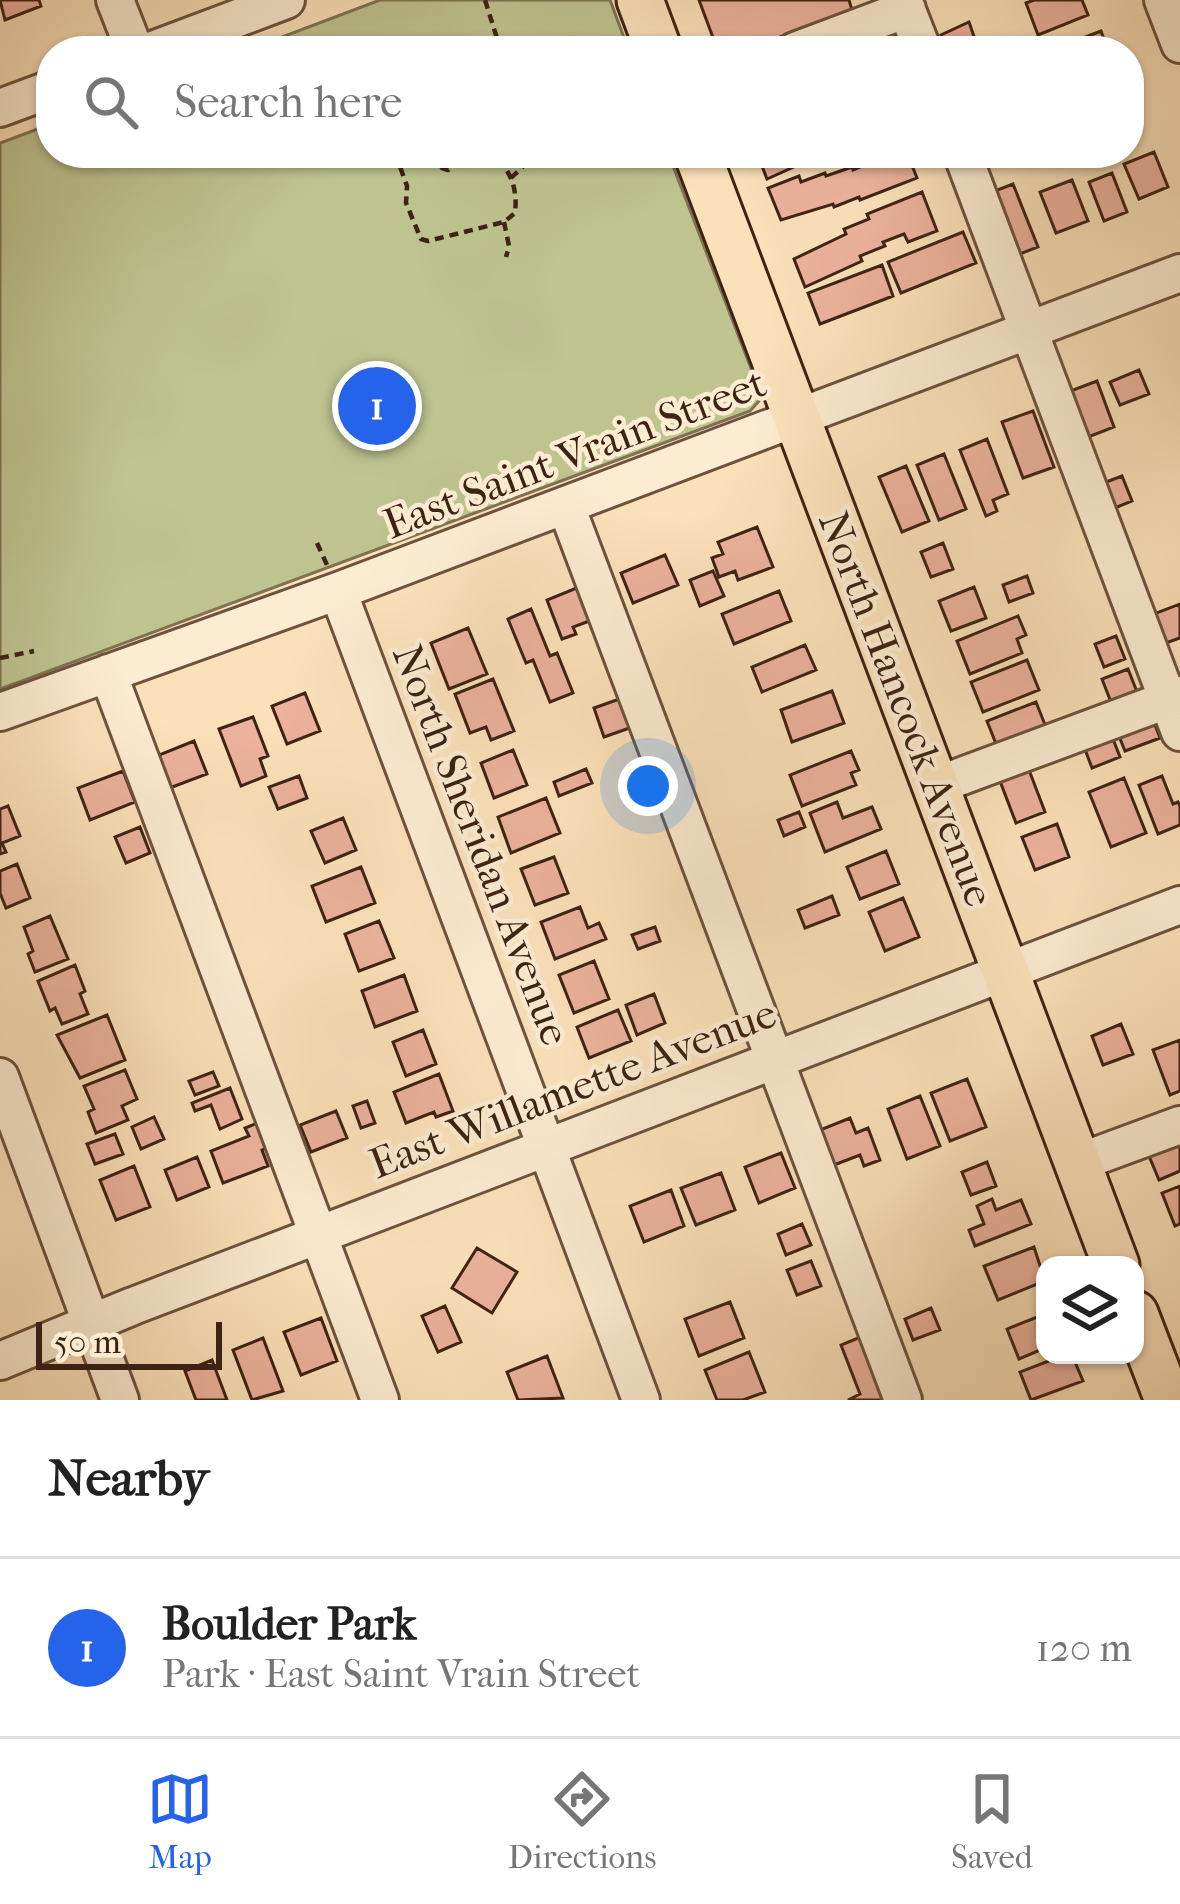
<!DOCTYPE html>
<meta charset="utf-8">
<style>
body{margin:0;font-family:"IM FELL French Canon",serif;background:#f2f2f2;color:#222}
.controls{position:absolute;right:36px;bottom:36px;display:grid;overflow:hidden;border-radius:24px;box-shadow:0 3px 9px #0004}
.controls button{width:108px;height:108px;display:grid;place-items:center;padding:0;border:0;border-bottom:3px solid #e0e0e0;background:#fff;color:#222;font:60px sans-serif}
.scale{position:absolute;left:36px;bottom:30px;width:186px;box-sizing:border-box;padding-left:12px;border:6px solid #3e2213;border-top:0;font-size:33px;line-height:42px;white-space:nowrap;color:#3e2213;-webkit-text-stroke:9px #fcecd2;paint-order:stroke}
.you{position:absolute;left:648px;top:786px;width:42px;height:42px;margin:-30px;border:9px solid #fff;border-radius:50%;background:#1a73e8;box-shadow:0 0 0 18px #1a73e833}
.badge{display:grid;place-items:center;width:78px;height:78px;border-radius:50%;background:#2563eb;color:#fff;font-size:39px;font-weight:700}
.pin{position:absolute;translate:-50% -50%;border:6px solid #fff;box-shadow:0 3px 12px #0006}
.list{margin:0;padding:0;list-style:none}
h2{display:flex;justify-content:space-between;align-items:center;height:156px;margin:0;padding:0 48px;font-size:51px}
h2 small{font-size:39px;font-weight:400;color:#767676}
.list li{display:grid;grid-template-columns:78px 1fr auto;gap:36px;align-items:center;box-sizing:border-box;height:180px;padding:0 48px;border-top:3px solid #e0e0e0}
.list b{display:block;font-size:45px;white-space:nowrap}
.list p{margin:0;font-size:39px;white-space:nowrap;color:#767676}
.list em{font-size:39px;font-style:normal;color:#767676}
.icon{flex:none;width:66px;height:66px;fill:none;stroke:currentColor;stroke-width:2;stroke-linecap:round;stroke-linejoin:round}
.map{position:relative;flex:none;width:1180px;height:1400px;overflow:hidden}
.search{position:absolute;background:#fff;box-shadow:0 3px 9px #0004;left:36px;right:36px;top:36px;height:132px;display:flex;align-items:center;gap:30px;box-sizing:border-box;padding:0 42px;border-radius:48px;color:#767676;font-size:45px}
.sheet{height:336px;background:#fff}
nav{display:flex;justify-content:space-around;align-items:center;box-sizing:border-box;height:168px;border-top:3px solid #e0e0e0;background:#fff;font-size:33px;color:#767676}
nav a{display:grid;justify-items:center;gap:6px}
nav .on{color:#2563eb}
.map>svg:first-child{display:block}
.green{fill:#bec390;stroke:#7e7252;stroke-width:3}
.building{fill:#ecb29d;stroke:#3e2213;stroke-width:3}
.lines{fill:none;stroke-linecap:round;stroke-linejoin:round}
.minor-casing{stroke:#6d523d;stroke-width:42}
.major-casing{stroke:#3e2213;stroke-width:51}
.path{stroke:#3e2213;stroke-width:4.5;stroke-dasharray:9 6;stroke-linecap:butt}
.minor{stroke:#fcecd2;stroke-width:36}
.major{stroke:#fbe1ba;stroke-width:45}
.labels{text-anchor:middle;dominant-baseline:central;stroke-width:9;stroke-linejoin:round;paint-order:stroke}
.street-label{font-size:42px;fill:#3e2213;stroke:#fcecd2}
</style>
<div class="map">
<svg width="1180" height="1400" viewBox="0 0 1180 1400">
<rect width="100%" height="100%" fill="#fbe1ba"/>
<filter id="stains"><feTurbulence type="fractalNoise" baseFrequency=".00167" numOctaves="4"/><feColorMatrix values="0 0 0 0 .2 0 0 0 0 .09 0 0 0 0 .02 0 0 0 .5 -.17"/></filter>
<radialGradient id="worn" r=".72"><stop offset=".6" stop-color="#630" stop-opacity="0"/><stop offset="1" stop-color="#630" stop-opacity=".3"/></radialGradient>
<path class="green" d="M380,0H610L629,51H245Z
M51,124V153H668L759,389V401L750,411L0,689V143Z"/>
<path class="building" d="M0,0H39L41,6L5,20Z
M699,0H849L852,10L743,51H718Z
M1034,0H1082L1088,15L1038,35L1026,3Z
M969,22L979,51H947L941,35Z
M1101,31L1108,51H1055L1054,49Z
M1129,89L1141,118L1129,123Z
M1154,152L1168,187L1139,199L1124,164Z
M757,153H819L820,155L767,179Z
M872,153H907L917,178L860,200L859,197L834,207L833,204L781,220L768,188L799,176L801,182L825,173L826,176L852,167L853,170L875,161Z
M1112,173L1127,212L1104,221L1089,182Z
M1072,180L1088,221L1056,233L1040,192Z
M1013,184L1038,247L1012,257L987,194Z
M922,192L937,231L908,242L904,234L883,242L885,246L860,256L862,261L805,287L794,259L846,234L844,229L869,219L867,214Z
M963,232L976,263L901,293L888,262Z
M882,265L893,296L820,324L808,293Z
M1139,370L1149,394L1120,405L1110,382Z
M1097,381L1114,427L1083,439L1065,393Z
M1033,411L1054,467L1023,478L1002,422Z
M987,439L1008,494L993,500L997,511L986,516L960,450Z
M944,454L966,509L939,520L917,465Z
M906,466L929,521L902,532L879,477Z
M1122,476L1132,501L1110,510L1101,484Z
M757,527L773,567L738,580L735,571L719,577L712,558L723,554L718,542Z
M943,543L953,569L931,577L921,552Z
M665,555L678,585L633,603L621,573Z
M713,571L724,596L700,606L690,580Z
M1027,576L1033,593L1009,602L1003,585Z
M579,587L592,620L573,627L576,634L562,639L547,600Z
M974,587L986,618L951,631L939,601Z
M779,591L791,621L734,644L722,614Z
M1180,604V638L1163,644L1151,615Z
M531,609L550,656L557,653L573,693L550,702L533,660L526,663L508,619Z
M1018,616L1026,635L1017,639L1022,653L970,674L957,641Z
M468,628L487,674L449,689L431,643Z
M1116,636L1125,659L1104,667L1095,644Z
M805,645L816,670L762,692L752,667Z
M1027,660L1039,690L983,712L971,682Z
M1128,669L1137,692L1111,702L1102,679Z
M493,679L514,731L491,740L486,727L470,733L455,694Z
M832,691L844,723L792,742L781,710Z
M305,693L320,731L287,744L272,706Z
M628,696L638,725L604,737L594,708Z
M1036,702L1051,740L1002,759L987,721Z
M253,717L268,756L260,759L266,776L241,786L219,729Z
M1152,717L1160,738L1125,751L1117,731Z
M1111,734L1120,757L1092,768L1083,744Z
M194,741L207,774L167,789L154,757Z
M513,750L527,785L494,798L481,763Z
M851,751L859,770L851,773L856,785L802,806L790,775Z
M586,769L592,783L559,796L554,782Z
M1029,770L1045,812L1016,823L1000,781Z
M123,771L135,802L90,820L78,788Z
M299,776L307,798L278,809L269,787Z
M1162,776L1173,804L1178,802L1180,806V825L1158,834L1139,785Z
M1124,778L1146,833L1111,847L1089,792Z
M546,798L560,833L511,853L498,817Z
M837,802L843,818L872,807L881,829L825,852L810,813Z
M8,806L20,836L2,843L6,852L0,854V809Z
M799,812L805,827L784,836L778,820Z
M343,818L356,850L325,863L311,831Z
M1057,824L1069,857L1035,870L1022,837Z
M140,827L150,853L126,863L115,837Z
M886,851L899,884L860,899L847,867Z
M554,857L568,893L535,905L521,869Z
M17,864L30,898L6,908L0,893V871Z
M361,867L375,903L326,922L312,886Z
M832,896L839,915L805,928L798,910Z
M903,898L919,937L885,951L869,912Z
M580,907L588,928L599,923L606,939L555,959L541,922Z
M50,916L68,959L35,972L28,954L33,951L24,927Z
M379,921L394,958L359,971L345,934Z
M655,927L660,941L638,949L632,935Z
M594,961L609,999L574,1013L559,975Z
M75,965L85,991L80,994L88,1014L62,1024L55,1008L50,1011L38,981Z
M404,975L417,1011L375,1027L362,991Z
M654,994L665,1023L637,1035L626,1005Z
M618,1010L631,1041L589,1058L577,1027Z
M107,1015L125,1060L80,1078L57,1035Z
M1121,1024L1133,1054L1103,1065L1092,1036Z
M423,1030L436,1064L406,1076L393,1042Z
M1180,1040V1091L1170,1095L1153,1050Z
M125,1070L137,1099L122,1106L128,1120L96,1133L88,1112L94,1109L84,1086Z
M213,1072L219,1086L195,1095L189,1081Z
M439,1074L453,1111L436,1117L434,1112L406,1123L394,1092Z
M967,1079L986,1127L950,1141L931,1093Z
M230,1088L242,1119L220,1129L211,1105L195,1111L192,1103Z
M920,1096L940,1146L907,1159L888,1109Z
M367,1101L375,1123L361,1128L353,1106Z
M336,1111L347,1138L311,1152L300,1125Z
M154,1117L164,1139L141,1149L132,1127Z
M850,1118L856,1133L868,1128L880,1160L864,1166L860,1155L834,1165L820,1130Z
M263,1121L272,1146L262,1150L268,1166L223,1183L211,1151L249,1136L245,1128Z
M115,1134L123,1154L95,1164L87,1144Z
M1180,1138V1171L1159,1180L1147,1151Z
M781,1153L795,1188L759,1203L745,1167Z
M197,1157L209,1187L177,1200L165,1170Z
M987,1162L996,1186L971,1195L962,1172Z
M134,1166L150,1207L116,1220L100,1180Z
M721,1173L735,1210L696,1225L681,1188Z
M1180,1186V1224L1175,1226L1162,1193Z
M671,1190L684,1226L644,1242L630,1206Z
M992,1199L996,1210L1021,1200L1031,1224L975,1246L969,1230L984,1224L977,1206Z
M802,1224L811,1245L786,1255L778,1234Z
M1034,1247L1045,1281L998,1300L984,1266Z
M477,1248L517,1272L492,1313L452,1288Z
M811,1261L821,1286L797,1295L787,1270Z
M730,1302L744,1338L699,1356L685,1319Z
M445,1306L461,1342L438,1352L422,1316Z
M931,1308L940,1330L913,1340L905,1319Z
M1045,1314V1348L1019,1359L1007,1329Z
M321,1318L337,1361L301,1375L284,1332Z
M863,1336L888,1400H848L860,1394L841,1345Z
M263,1338L283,1391L252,1400L233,1350Z
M749,1352L765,1392L743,1400H717L705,1370Z
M1064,1355H1072L1083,1381L1031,1400L1020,1372Z
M547,1356L563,1398L518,1400L507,1372Z
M212,1360L227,1400H196L185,1371Z"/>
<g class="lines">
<g class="minor-casing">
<path id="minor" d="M115,0L135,51
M903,0L923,51
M1163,0L1180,44
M150,51L286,0
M795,51L907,9
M0,108L51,89
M962,153L1180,732
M566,506L903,1400
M338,591L641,1400
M108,673L380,1400
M0,712L338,591L1180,273
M935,786L1180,695
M0,1077L120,1400
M1077,1163L1180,1125
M0,1361L133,1306L1180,905"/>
</g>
<g class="major-casing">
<path id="major" d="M640,0L659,51
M697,153L1116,1265
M1135,1314L1168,1400"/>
</g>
<path class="path" d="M485,0L501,51
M401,153L399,164L407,186L406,203L421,239L428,241L504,222L515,213C518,188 510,166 489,153
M435,153L442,168L448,170L465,159L487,153
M511,178L537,153
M504,222L509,246L506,257
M738,383L747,406
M317,543L327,565
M0,658L34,651"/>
<use href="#minor" class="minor"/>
<use href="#major" class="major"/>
</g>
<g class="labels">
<g class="street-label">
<text transform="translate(575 454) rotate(-21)">East Saint Vrain Street</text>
<text transform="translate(906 709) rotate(69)">North Hancock Avenue</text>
<text transform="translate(481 845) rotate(69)">North Sheridan Avenue</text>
<text transform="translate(573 1089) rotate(-21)">East Willamette Avenue</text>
</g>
</g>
<rect width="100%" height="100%" filter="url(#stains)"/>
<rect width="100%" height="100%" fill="url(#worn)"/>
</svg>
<div class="controls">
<button><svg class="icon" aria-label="layers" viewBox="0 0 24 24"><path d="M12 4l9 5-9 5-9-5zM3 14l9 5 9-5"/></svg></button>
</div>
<div class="scale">50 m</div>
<div class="you"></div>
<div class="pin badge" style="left:377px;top:406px">1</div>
<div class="search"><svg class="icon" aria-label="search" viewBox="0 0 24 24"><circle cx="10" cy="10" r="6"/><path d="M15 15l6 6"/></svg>Search here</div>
</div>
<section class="sheet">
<h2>Nearby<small></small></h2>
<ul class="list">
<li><span class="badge">1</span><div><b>Boulder Park</b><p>Park · East Saint Vrain Street</p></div><em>120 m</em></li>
</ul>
</section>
<nav>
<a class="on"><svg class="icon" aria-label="map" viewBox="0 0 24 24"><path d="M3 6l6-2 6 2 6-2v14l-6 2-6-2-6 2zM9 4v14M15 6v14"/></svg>Map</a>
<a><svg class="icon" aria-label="directions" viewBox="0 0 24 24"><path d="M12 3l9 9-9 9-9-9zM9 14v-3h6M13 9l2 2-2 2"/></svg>Directions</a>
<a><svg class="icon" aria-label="saved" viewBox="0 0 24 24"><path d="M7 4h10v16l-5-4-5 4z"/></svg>Saved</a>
</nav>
